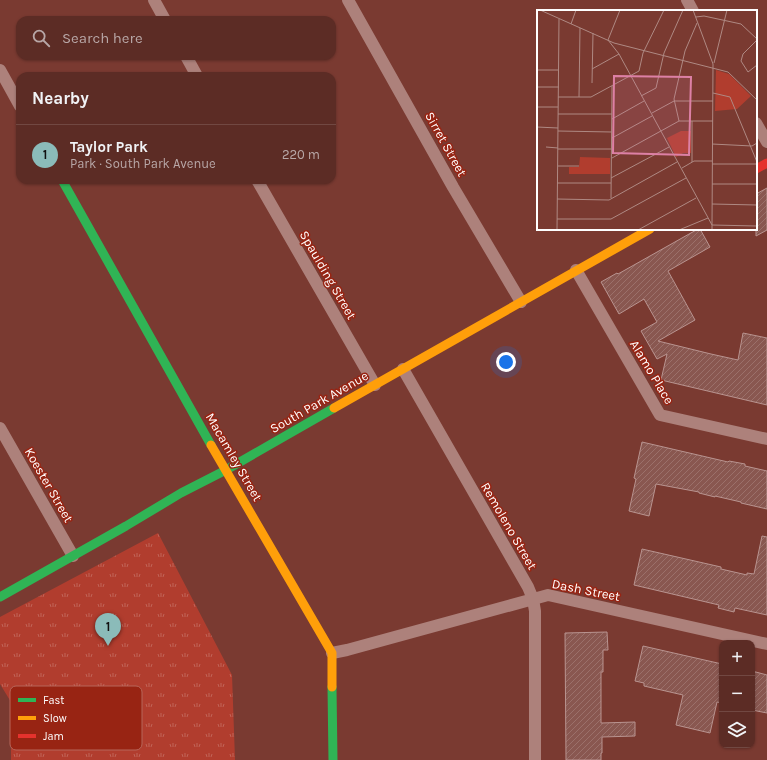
<!DOCTYPE html>
<meta charset="utf-8">
<style>
body{margin:0;font-family:Karla,sans-serif;background:#653832;color:#f1f3f6}
.controls{position:absolute;right:12px;bottom:12px;display:grid;overflow:hidden;border-radius:8px;box-shadow:0 1px 3px #0004}
.controls button{width:36px;height:36px;display:grid;place-items:center;padding:0;border:0;border-bottom:1px solid #714842;background:#5c2c25;color:#f1f3f6;font:20px sans-serif}
.you{position:absolute;left:506px;top:362px;width:14px;height:14px;margin:-10px;border:3px solid #fff;border-radius:50%;background:#1a73e8;box-shadow:0 0 0 6px #1a73e833}
.badge{display:grid;place-items:center;width:26px;height:26px;border-radius:50%;background:#8bbbb9;color:#111;font-size:13px;font-weight:700}
.pin{position:absolute;translate:-50% -33px;filter:drop-shadow(0 1px 2px #0008)}
.pin::after{content:'';position:absolute;top:21px;width:14px;height:12px;background:inherit;clip-path:polygon(0 0,100% 0,50% 100%)}
.list{margin:0;padding:0;list-style:none}
h2{display:flex;justify-content:space-between;align-items:center;height:52px;margin:0;padding:0 16px;font-size:17px}
h2 small{font-size:13px;font-weight:400;color:#b8a7a7}
.list li{display:grid;grid-template-columns:26px 1fr auto;gap:12px;align-items:center;box-sizing:border-box;height:60px;padding:0 16px;border-top:1px solid #714842}
.list b{display:block;font-size:15px;white-space:nowrap}
.list p{margin:0;font-size:13px;white-space:nowrap;color:#b8a7a7}
.list em{font-size:13px;font-style:normal;color:#b8a7a7}
.icon{flex:none;width:22px;height:22px;fill:none;stroke:currentColor;stroke-width:2;stroke-linecap:round;stroke-linejoin:round}
.map{position:relative;flex:none;width:767px;height:760px;overflow:hidden}
.search{position:absolute;background:#5c2c25;box-shadow:0 1px 3px #0004;left:16px;top:16px;width:320px;height:44px;display:flex;align-items:center;gap:10px;box-sizing:border-box;padding:0 14px;border-radius:12px;color:#b8a7a7;font-size:15px}
.panel{position:absolute;background:#5c2c25;box-shadow:0 1px 3px #0004;left:16px;top:72px;width:320px;height:112px;border-radius:12px}
.map>svg:first-child{display:block}
.grass{fill:url(#grass-tufts)}
.building{fill:url(#building-hatch);stroke:#b99490}
.lines{fill:none;stroke-linecap:round;stroke-linejoin:round}
.street{stroke:#ad817b;stroke-width:12}
.fast{stroke:#30b455;stroke-width:9}
.slow{stroke:#ff9f0a;stroke-width:9}
.jam{stroke:#e5322d;stroke-width:9}
.labels{text-anchor:middle;dominant-baseline:central;stroke-width:3;stroke-linejoin:round;paint-order:stroke}
.street-label{font-size:13px;fill:#fff;stroke:#982413}
.inset-road{fill:none;stroke:#af8983;stroke-width:1}
.view{fill:#dd80a5;fill-opacity:0.15;stroke:#dd80a5;stroke-width:2}
.inset-edge{fill:none;stroke:#fff;stroke-width:2}
.key{fill:#982413;stroke:#b7665a;stroke-width:1}
.key-label{font-size:11px;fill:#fff}
</style>
<div class="map">
<svg width="767" height="760" viewBox="0 0 767 760">
<defs>
<pattern id="grass-tufts" width="24" height="20" patternUnits="userSpaceOnUse"><rect width="24" height="20" fill="#b13d2e"/><path d="M3 7l-1-3M5 7V3M7 7l1-3M15 17l-1-3M17 17v-4M19 17l1-3" fill="none" stroke="#c16458"/></pattern>
<pattern id="building-hatch" width="6" height="6" patternUnits="userSpaceOnUse"><rect width="6" height="6" fill="#895750"/><path d="M-1 1l2-2M0 6l6-6M5 7l2-2" fill="none" stroke="#9b706a"/></pattern>
</defs>
<rect width="100%" height="100%" fill="#7a3a31"/>
<path class="grass" d="M158,533L232,675L235,760H11V702L0,684V617Z"/>
<path class="building" d="M767,188V230L756,236V194Z
M698,229H700L710,247L668,271L695,320L658,341L711,354L738,360L743,333L767,338V405L661,380L667,354L657,359L641,331L657,322L644,299L619,314L601,282L617,273L618,274Z
M642,442L728,462L729,461L745,464V466L767,471V509L741,503V502L715,496V497L699,493V492L656,484L649,516L629,511L636,479L634,478Z
M762,536L767,537V615L735,608L734,612L718,608L719,605L634,585L642,549L721,567V569L747,575V573L754,574Z
M607,632L608,650H603V672H601V723L635,722V736L602,737V753H601V760H566L565,633Z
M643,646L722,664V703L717,702L710,733L676,725L683,695L644,686V683L635,681Z
M752,671L767,675V713L752,710Z"/>
<g class="lines">
<path class="street" d="M154,0L165,20
M348,0L453,187L521,302
M687,0L693,11
M186,56L197,76
M0,70L20,106
M756,123L767,142
M257,180L375,385
M576,270L660,415L767,439
M403,369L528,587L533,599L535,611V760
M0,428L73,556
M332,653L347,650L548,595L767,644"/>
<path class="fast" d="M62,180L211,445
M0,597L126,526L181,493L226,470L334,408
M332,687L333,760"/>
<path class="slow" d="M334,408L650,229
M211,445L332,653V687"/>
<path class="jam" d="M756,169L767,163"/>
</g>
<g class="labels">
<g class="street-label">
<text transform="translate(446 144) rotate(61)">Sirret Street</text>
<text transform="translate(328 275) rotate(60)">Spaulding Street</text>
<text transform="translate(652 372) rotate(59)">Alamo Place</text>
<text transform="translate(319 402) rotate(-30)">South Park Avenue</text>
<text transform="translate(234 457) rotate(60)">Macamley Street</text>
<text transform="translate(49 485) rotate(60)">Koester Street</text>
<text transform="translate(509 526) rotate(60)">Remoleno Street</text>
<text transform="translate(586 590) rotate(11)">Dash Street</text>
</g>
</g>
<g transform="translate(537 10)">
<rect width="220" height="220" fill="#7a3a31"/>
<path d="M179,60L192,64L214,86L200,99L178,101ZM144,121H154V143H146L139,147L130,128ZM43,147L73,148V164H32V157H42Z" fill="#b13d2e"/>
<path class="inset-road" d="M3,0L77,33L191,62L220,90M83,0L71,30L82,44L175,215V220M156,0L176,54L175,215L220,216M159,7L167,6L204,14L220,29M34,14L39,0M220,30L206,44L204,51L211,62L220,55M177,53L190,0M55,59L82,44M0,60H22M55,73L56,23M0,77H22M176,83L193,87L220,152M104,86L119,78L127,43L146,0M21,87H54L102,61L106,43L127,0M42,87L43,18M0,97H21M115,103L137,91H176M21,104H75M75,109L107,91M142,111L137,89L148,41L160,13M0,117L21,118M21,121L75,122M75,128L115,106M175,134L215,136L220,133M9,137L21,138M21,139H75M75,148L142,111H176M155,152V111M175,154H220M21,156H42M145,158L157,151H175M74,168L132,137M20,173H74M175,174H220M74,188L75,76M20,189L72,190L140,152M175,194L220,195M20,209H74L149,168M20,220L22,9M101,220L159,188M142,220L171,208"/>
<path class="view" d="M77,66L154,67L152,145L76,143Z"/>
<rect width="220" height="220" class="inset-edge"/>
</g>
<rect x="10" y="686" width="132" height="64" rx="6" class="key"/>
<rect x="18" y="698" width="18" height="4" fill="#30b455"/>
<rect x="18" y="716" width="18" height="4" fill="#ff9f0a"/>
<rect x="18" y="734" width="18" height="4" fill="#e5322d"/>
<g class="key-label">
<text x="43" y="704">Fast</text>
<text x="43" y="722">Slow</text>
<text x="43" y="740">Jam</text>
</g>
</svg>
<div class="controls">
<button>+</button>
<button>−</button>
<button><svg class="icon" aria-label="layers" viewBox="0 0 24 24"><path d="M12 4l9 5-9 5-9-5zM3 14l9 5 9-5"/></svg></button>
</div>
<div class="you"></div>
<div class="pin badge" style="left:108px;top:646px">1</div>
<div class="search"><svg class="icon" aria-label="search" viewBox="0 0 24 24"><circle cx="10" cy="10" r="6"/><path d="M15 15l6 6"/></svg>Search here</div>
<section class="panel">
<h2>Nearby<small></small></h2>
<ul class="list">
<li><span class="badge">1</span><div><b>Taylor Park</b><p>Park · South Park Avenue</p></div><em>220 m</em></li>
</ul>
</section>
</div>
